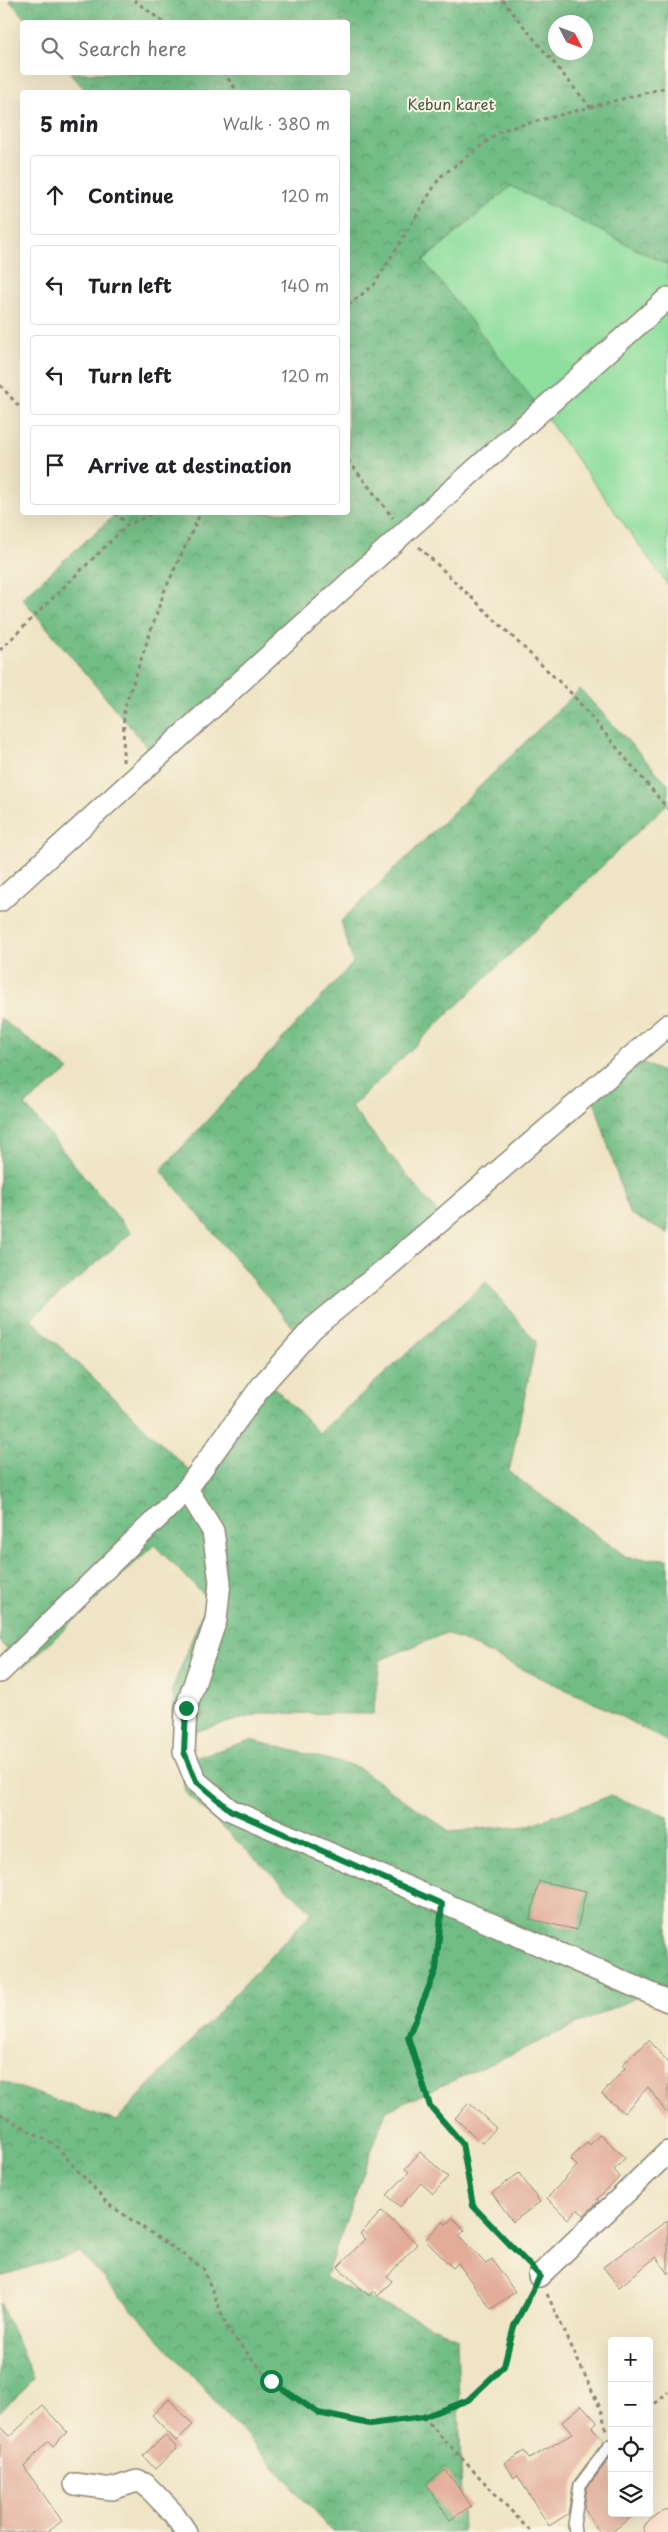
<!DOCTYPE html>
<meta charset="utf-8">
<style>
body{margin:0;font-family:"Playpen Sans",sans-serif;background:#f6f6f6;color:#202124}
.controls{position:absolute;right:15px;bottom:15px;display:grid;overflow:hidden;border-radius:5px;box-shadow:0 5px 20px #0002}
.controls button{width:45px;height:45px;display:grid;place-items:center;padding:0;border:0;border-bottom:1px solid #e0e0e0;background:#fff;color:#202124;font:25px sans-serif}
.compass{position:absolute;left:548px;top:15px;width:45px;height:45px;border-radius:50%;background:#fff;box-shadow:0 5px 20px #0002;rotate:132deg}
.stop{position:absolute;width:15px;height:15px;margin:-11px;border:4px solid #0b8043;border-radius:50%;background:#fff}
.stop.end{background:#0b8043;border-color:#fff;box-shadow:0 1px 5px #0008}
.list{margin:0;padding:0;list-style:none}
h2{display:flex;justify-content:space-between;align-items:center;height:65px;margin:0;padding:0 20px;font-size:21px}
h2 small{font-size:16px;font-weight:400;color:#757577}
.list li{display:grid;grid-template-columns:32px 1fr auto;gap:15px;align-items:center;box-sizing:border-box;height:80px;margin:0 10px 10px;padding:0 10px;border:1px solid #e0e0e0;border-radius:5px}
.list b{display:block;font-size:19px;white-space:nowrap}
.list em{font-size:16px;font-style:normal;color:#757577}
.icon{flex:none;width:28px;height:28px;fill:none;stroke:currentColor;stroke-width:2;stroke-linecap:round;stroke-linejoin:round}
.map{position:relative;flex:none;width:668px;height:2532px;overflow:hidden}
.search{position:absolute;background:#fff;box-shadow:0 5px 20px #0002;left:20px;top:20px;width:330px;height:55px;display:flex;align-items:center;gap:12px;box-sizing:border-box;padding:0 18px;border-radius:5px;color:#757577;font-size:19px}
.panel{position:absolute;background:#fff;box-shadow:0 5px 20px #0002;left:20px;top:90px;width:330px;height:425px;border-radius:5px}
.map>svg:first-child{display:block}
.green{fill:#8ede9e;stroke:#5c8464}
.forest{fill:url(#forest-crowns);stroke:#4e7458;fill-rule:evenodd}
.building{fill:#e2ac99}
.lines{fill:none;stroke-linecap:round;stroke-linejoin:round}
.lane-casing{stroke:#8d8878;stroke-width:14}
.street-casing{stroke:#8d8878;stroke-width:24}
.secondary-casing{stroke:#8d8878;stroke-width:30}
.path{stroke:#8d8878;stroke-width:3;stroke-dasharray:4 4;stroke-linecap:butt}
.lane{stroke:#fff;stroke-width:11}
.street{stroke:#fff;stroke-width:21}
.secondary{stroke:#fde4d1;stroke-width:28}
.route{stroke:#0b8043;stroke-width:6}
.labels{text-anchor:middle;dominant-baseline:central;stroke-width:4;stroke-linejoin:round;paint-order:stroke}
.park-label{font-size:15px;fill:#445848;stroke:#fcf5e5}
</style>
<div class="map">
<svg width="668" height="2532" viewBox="0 0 668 2532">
<defs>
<pattern id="forest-crowns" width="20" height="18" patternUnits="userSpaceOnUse" patternTransform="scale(1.25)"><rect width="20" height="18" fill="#72bd85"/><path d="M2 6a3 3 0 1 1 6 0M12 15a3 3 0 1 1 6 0" fill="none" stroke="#5e9a6d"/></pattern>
</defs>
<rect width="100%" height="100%" fill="#fcf5e5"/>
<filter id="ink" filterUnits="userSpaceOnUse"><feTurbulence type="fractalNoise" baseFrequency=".02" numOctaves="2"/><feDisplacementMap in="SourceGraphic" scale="10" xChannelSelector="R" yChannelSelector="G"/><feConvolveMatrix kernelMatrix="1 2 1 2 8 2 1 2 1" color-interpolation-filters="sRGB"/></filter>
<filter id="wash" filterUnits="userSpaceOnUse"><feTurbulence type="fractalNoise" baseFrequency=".0096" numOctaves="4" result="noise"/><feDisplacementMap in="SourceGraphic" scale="20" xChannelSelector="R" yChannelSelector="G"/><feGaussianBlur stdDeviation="1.12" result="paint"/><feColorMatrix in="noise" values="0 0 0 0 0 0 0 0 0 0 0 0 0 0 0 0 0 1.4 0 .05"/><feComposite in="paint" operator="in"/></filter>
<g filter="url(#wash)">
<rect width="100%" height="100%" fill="#efe4c5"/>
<path class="green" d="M511,186L668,265V585L541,410L423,261Z"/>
<path class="forest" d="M9,0H668V265L511,186L423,260L541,410L158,760L22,598L117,513L348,512V92H87L70,73L348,72V22H28ZM556,22H586V52H556Z
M580,689L668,784V803L351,1107L441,1217L300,1336L161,1170L353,963L341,921Z
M0,1018L69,1070L25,1105L131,1233L31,1319L190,1471L265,1378L319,1433L486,1282L536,1342L509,1472L628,1558L668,1559V1742L609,1710L446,1633L380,1660L373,1714L263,1713L178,1736L172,1690L208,1599L154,1545L23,1668L0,1641Z
M636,1059L668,1075V1234L629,1213L594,1100Z
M251,1740L357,1767L449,1831L529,1825L610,1796L668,1816V2005L646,1993L386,2111L325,2278L457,2338L463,2532H333L80,2252L0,2276V2081L116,2121L312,1912L185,1792L181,1762Z
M0,2303L34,2379L0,2412Z"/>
<g id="blocks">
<path class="building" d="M539,1881L586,1891L577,1930L530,1919Z
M649,2040L668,2062V2115L648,2087L624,2113L602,2094L625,2068L622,2065Z
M469,2103L496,2128L482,2143L455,2118Z
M600,2134L625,2158L614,2170L620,2177L597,2199L599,2201L584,2215L577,2209L568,2219L547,2198L577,2166L570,2159L588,2142L590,2145Z
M420,2152L448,2177L433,2194L421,2183L400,2207L387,2195L409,2172L405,2169Z
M519,2173L540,2202L513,2222L492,2193Z
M382,2211L417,2244L387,2277L392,2281L378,2296L373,2291L369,2296L338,2267L365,2239L360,2234Z
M453,2218L465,2230L459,2236L486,2264L492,2259L515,2292L491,2309L458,2263L453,2268L425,2240L443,2221L446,2224Z
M668,2220V2274L656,2257L619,2287L603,2267Z
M169,2399L193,2425L176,2441L152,2415Z
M582,2405L597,2422L592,2427L604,2441L574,2481L568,2514L549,2526L517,2475L514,2478L505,2463L524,2451L529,2459L572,2434L562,2422Z
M43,2406L67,2432L53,2446L48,2441L24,2467L62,2521L47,2532H0V2426L10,2436Z
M165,2435L177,2448L155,2469L143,2456Z
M612,2455V2513H636L612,2532H599L584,2508L587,2488Z
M446,2470L471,2506L450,2520L426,2484Z"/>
</g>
</g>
<g filter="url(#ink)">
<use href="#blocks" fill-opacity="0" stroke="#8d8878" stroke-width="1"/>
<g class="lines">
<g class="lane-casing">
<path id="lane" d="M575,2532L574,2525L580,2485L610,2445"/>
</g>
<g class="street-casing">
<path id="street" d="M0,901L405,532L668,298
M187,1489L213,1531L220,1582L216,1620L186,1708L184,1752L196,1781L230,1810L668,2001
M0,1672L187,1489L263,1384L313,1328L384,1270L668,1025
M539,2276L668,2152
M75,2484L112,2489L137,2481L145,2484L174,2514L186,2532"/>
</g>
<g class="secondary-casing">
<path id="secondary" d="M658,2532L668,2525"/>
</g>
<path class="path" d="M134,0L163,22
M502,0L590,107
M223,72L238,92
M348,305L374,285L440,177L502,130L668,87
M0,385L22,410
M348,460L393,518
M115,512L127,525
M419,547L572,694L668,809
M0,650L127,525L157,512
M123,762L124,709L164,592L201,512
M440,1922L436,1970L408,2037L430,2106L462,2143L473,2206L526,2262
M0,2114L55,2145L108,2204L203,2268L229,2332L271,2381L318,2413L370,2424L423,2417L468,2400L504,2366L514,2326L531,2294
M547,2294L602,2412L606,2430
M649,2409L668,2392
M423,2417L531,2532"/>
<use href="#lane" class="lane"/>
<use href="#street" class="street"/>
<use href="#secondary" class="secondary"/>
</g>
</g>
<g class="lines" filter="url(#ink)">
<path class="route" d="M186,1708L184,1752L196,1781L230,1810L442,1904L436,1970L408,2037L430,2106L462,2143L473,2206L540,2276L514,2326L504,2366L468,2400L423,2417L370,2424L318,2413L271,2381"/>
</g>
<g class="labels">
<g class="park-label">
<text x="451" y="103">Kebun karet</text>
</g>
</g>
</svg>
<div class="controls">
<button>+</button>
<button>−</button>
<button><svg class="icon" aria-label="locate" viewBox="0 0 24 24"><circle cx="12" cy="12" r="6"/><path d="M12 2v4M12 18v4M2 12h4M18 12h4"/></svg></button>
<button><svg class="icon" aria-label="layers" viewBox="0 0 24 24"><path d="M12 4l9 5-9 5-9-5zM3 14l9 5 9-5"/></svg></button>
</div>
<svg class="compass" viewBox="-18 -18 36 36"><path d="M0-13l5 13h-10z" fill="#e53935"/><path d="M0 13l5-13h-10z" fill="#757577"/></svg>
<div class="stop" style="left:271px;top:2381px"></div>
<div class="stop end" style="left:186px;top:1708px"></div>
<div class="search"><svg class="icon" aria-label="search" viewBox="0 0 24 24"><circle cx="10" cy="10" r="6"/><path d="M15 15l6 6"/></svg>Search here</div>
<section class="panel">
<h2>5 min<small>Walk · 380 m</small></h2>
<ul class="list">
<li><svg class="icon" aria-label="ahead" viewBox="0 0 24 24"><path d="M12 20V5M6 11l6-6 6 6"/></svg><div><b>Continue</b></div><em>120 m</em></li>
<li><svg class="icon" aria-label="left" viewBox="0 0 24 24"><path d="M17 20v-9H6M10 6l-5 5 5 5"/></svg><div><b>Turn left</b></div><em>140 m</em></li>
<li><svg class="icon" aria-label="left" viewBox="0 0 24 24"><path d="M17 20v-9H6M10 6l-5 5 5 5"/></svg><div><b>Turn left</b></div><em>120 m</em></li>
<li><svg class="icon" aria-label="arrive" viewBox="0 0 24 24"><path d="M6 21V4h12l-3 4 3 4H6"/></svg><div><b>Arrive at destination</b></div></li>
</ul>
</section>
</div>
